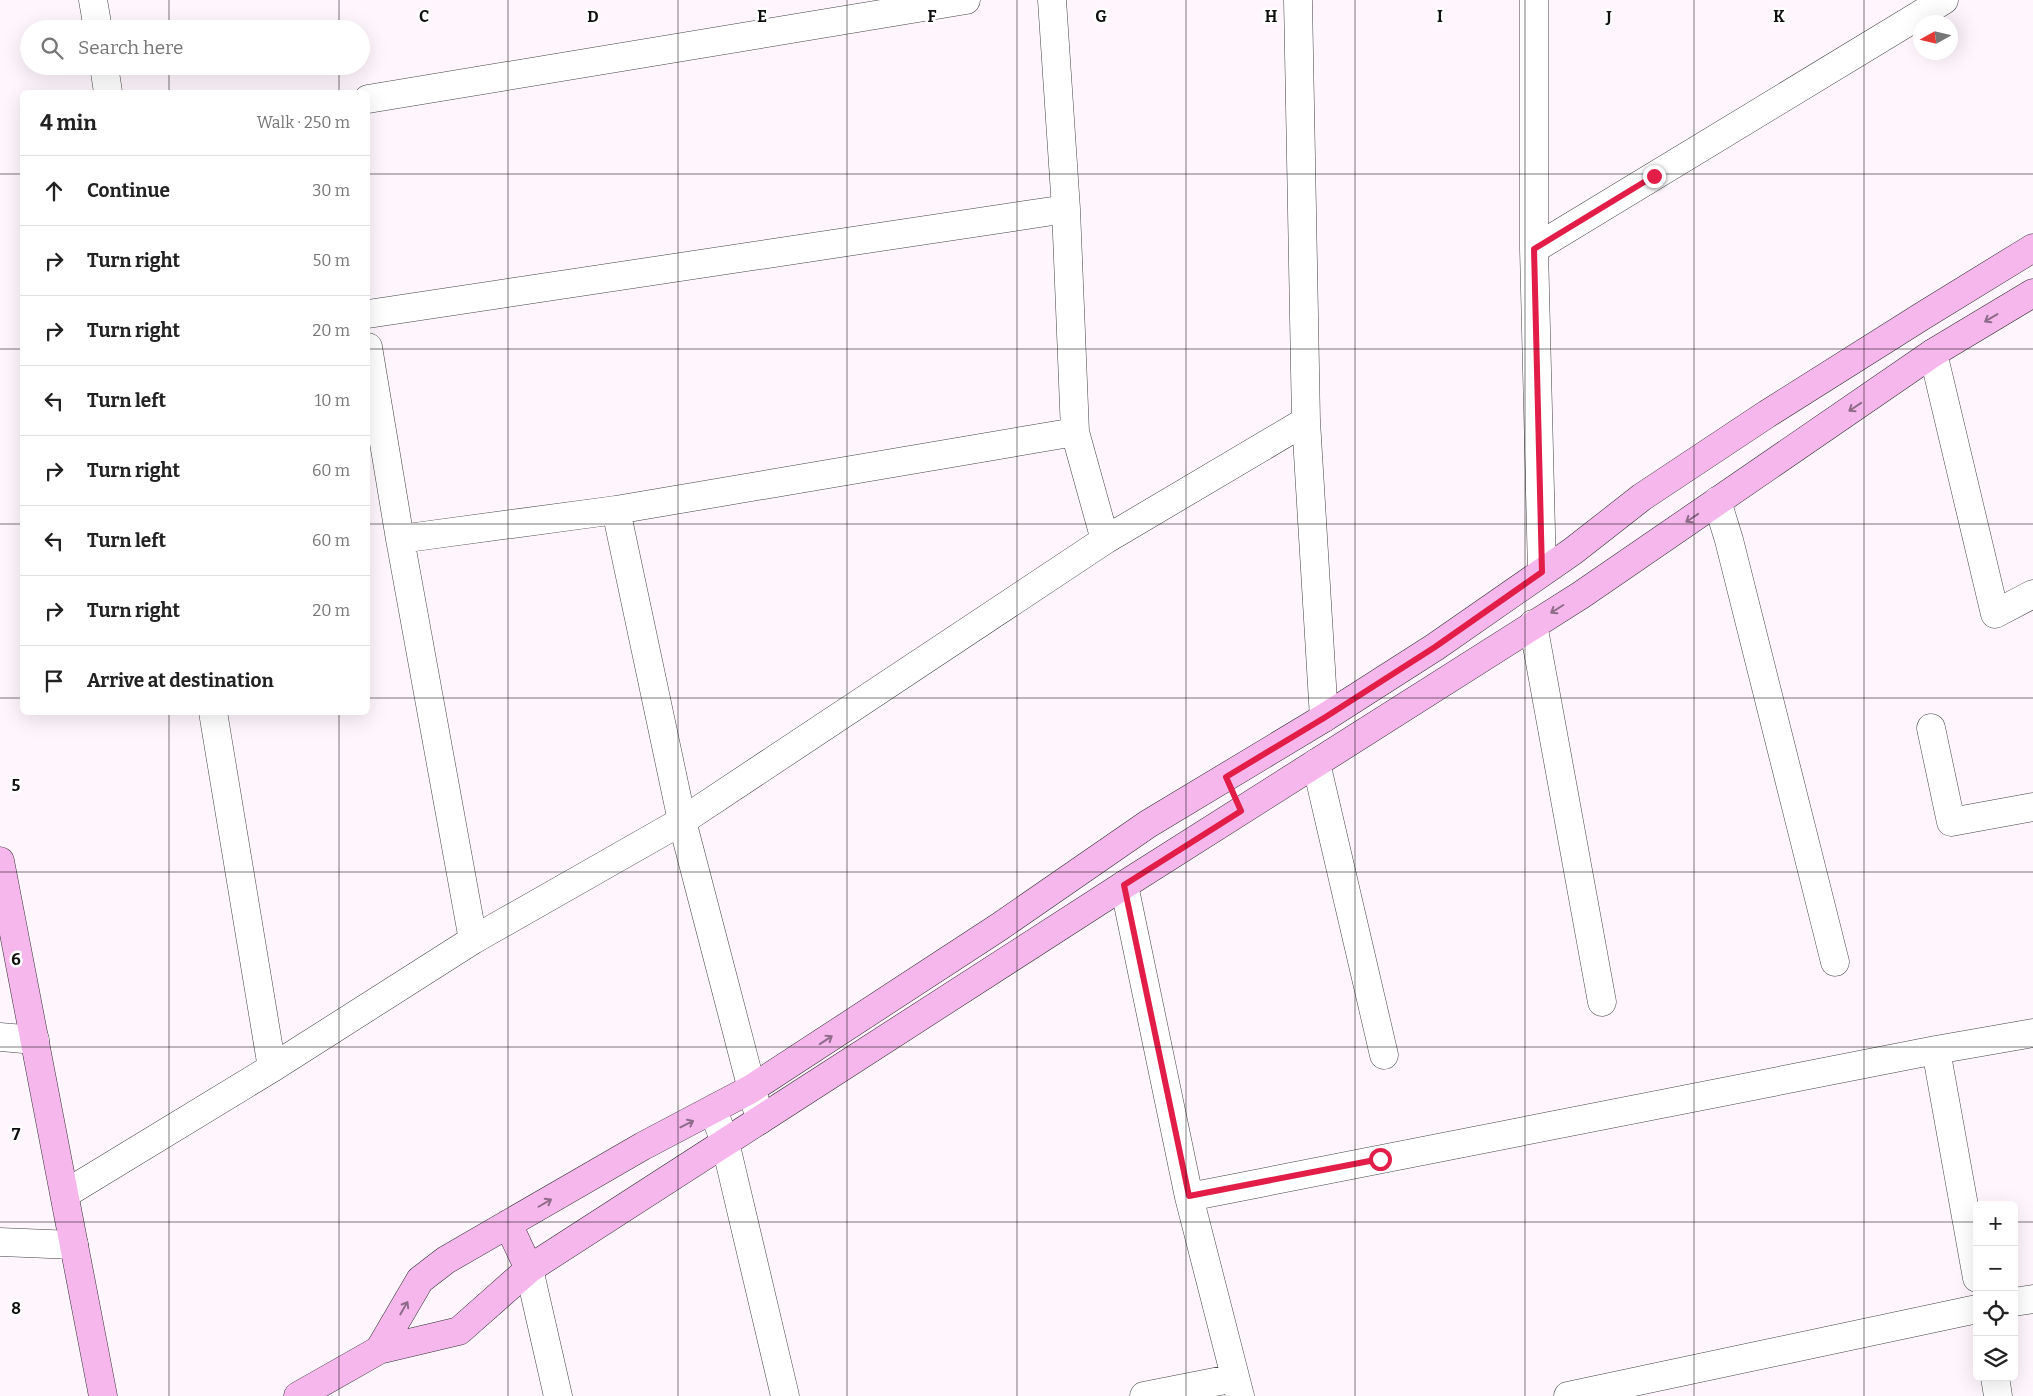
<!DOCTYPE html>
<meta charset="utf-8">
<style>
body{margin:0;font-family:Bitter,serif;background:#f6f6f6;color:#222}
.controls{position:absolute;right:15px;bottom:15px;display:grid;overflow:hidden;border-radius:8px;box-shadow:0 5px 20px #0002}
.controls button{width:45px;height:45px;display:grid;place-items:center;padding:0;border:0;border-bottom:1px solid #e0e0e0;background:#fff;color:#222;font:25px sans-serif}
.compass{position:absolute;left:1913px;top:15px;width:45px;height:45px;border-radius:50%;background:#fff;box-shadow:0 5px 20px #0002;rotate:262deg}
.stop{position:absolute;width:15px;height:15px;margin:-11px;border:4px solid #e11d48;border-radius:50%;background:#fff}
.stop.end{background:#e11d48;border-color:#fff;box-shadow:0 1px 5px #0008}
.list{margin:0;padding:0;list-style:none}
h2{display:flex;justify-content:space-between;align-items:center;height:65px;margin:0;padding:0 20px;font-size:21px}
h2 small{font-size:16px;font-weight:400;color:#767676}
.list li{display:grid;grid-template-columns:32px 1fr auto;gap:15px;align-items:center;box-sizing:border-box;height:70px;padding:0 20px;border-top:1px solid #e0e0e0}
.list b{display:block;font-size:19px;white-space:nowrap}
.list em{font-size:16px;font-style:normal;color:#767676}
.icon{flex:none;width:28px;height:28px;fill:none;stroke:currentColor;stroke-width:2;stroke-linecap:round;stroke-linejoin:round}
.map{position:relative;flex:none;width:2033px;height:1396px;overflow:hidden}
.search{position:absolute;background:#fff;box-shadow:0 5px 20px #0002;left:20px;top:20px;width:350px;height:55px;display:flex;align-items:center;gap:12px;box-sizing:border-box;padding:0 18px;border-radius:28px;color:#767676;font-size:19px}
.panel{position:absolute;background:#fff;box-shadow:0 5px 20px #0002;left:20px;top:90px;width:350px;height:625px;border-radius:8px}
.map>svg:first-child{display:block}
.lines{fill:none;stroke-linecap:round;stroke-linejoin:round}
.street-casing{stroke:#434343;stroke-width:29}
.secondary-casing{stroke:#323232;stroke-width:29}
.street{stroke:#fff;stroke-width:28}
.secondary{stroke:#f6b7ec;stroke-width:28}
.oneway{stroke:#8e6c89}
.route{stroke:#e11d48;stroke-width:6}
.grid{fill:none;stroke:#101010;stroke-width:1;stroke-opacity:0.55}
.grid-label{font-size:16px;text-anchor:middle;font-weight:bold;fill:#101010;stroke:#fff;stroke-width:5;stroke-linejoin:round;paint-order:stroke}
</style>
<div class="map">
<svg width="2033" height="1396" viewBox="0 0 2033 1396">
<rect width="100%" height="100%" fill="#fef5fd"/>
<g class="lines">
<g class="street-casing">
<path id="street" d="M93,0L98,29
M1052,0L1066,209L1075,432L1105,540
M1298,0L1306,421L1324,718
M1534,0V249L1542,572
M104,66L108,92
M368,99L966,0
M1534,249L1944,0
M368,314L1066,209
M368,347L400,539
M1933,353L1995,614L2033,594
M1717,501L1729,540L1835,962
M616,510L682,821L760,1120
M1533,624L1602,1002
M213,712L272,1068
M1931,728L1951,822L2033,807
M1316,763L1384,1055
M1124,885L1189,1197L1936,1050
M473,940L400,539L616,510L1075,432
M0,1037L35,1040
M713,1110L725,1142L785,1396
M65,1194L272,1068L473,940L682,821L1105,540L1306,421
M1189,1197L1240,1396
M0,1242L74,1245
M529,1269L558,1396
M1977,1278L1936,1050L2033,1033
M2014,1302L2033,1299
M1995,1377L1998,1396
M1144,1396L1235,1378
M1568,1396L1977,1309"/>
</g>
<g class="secondary-casing">
<path id="secondary" d="M0,861L103,1396
M508,1224L529,1269
M379,1350L420,1280L446,1260L643,1146L751,1089L999,927L1148,824L1324,718L1435,647L1573,551L1642,497L1767,414L1924,315L2033,248
M298,1396L379,1350L459,1331L529,1269L1124,885L1581,595L1933,353L2033,293"/>
</g>
<use href="#street" class="street"/>
<use href="#secondary" class="secondary"/>
</g>
<defs><path id="oneway-shaft" d="M-6 0H5M1.5-3L5.5 0L1.5 3" fill="none" stroke-width="1.6" stroke-linecap="round" stroke-linejoin="round" transform="scale(1.25)"/></defs>
<g class="oneway">
<use href="#oneway-shaft" transform="translate(1991 318) rotate(149)"/>
<use href="#oneway-shaft" transform="translate(1855 407) rotate(146)"/>
<use href="#oneway-shaft" transform="translate(1692 518) rotate(146)"/>
<use href="#oneway-shaft" transform="translate(1557 609) rotate(148)"/>
<use href="#oneway-shaft" transform="translate(826 1040) rotate(-33)"/>
<use href="#oneway-shaft" transform="translate(687 1124) rotate(-27)"/>
<use href="#oneway-shaft" transform="translate(545 1203) rotate(-30)"/>
<use href="#oneway-shaft" transform="translate(404 1308) rotate(-60)"/>
</g>
<g class="lines">
<path class="route" d="M1380,1159L1189,1196L1124,885L1241,811L1226,777L1324,718L1435,647L1542,572L1534,249L1654,176"/>
</g>
<path class="grid" d="M169,0V29M339,0V29M508,0V1396M678,0V1396M847,0V1396M1017,0V1396M1186,0V1396M1355,0V1396M1525,0V1396M1694,0V1396M1864,0V1396M169,66V92M339,66V92M0,174H22M368,174H2033M0,349H22M368,349H2033M0,524H22M368,524H2033M0,698H22M368,698H2033M169,712V1396M339,712V1396M0,872H2033M0,1047H2033M0,1222H1977M2014,1222H2033"/>
<g class="grid-label">
<text x="424" y="22">C</text>
<text x="593" y="22">D</text>
<text x="762" y="22">E</text>
<text x="932" y="22">F</text>
<text x="1101" y="22">G</text>
<text x="1271" y="22">H</text>
<text x="1440" y="22">I</text>
<text x="1609" y="22">J</text>
<text x="1779" y="22">K</text>
<text x="16" y="791">5</text>
<text x="16" y="965">6</text>
<text x="16" y="1140">7</text>
<text x="16" y="1314">8</text>
</g>
</svg>
<div class="controls">
<button>+</button>
<button>−</button>
<button><svg class="icon" aria-label="locate" viewBox="0 0 24 24"><circle cx="12" cy="12" r="6"/><path d="M12 2v4M12 18v4M2 12h4M18 12h4"/></svg></button>
<button><svg class="icon" aria-label="layers" viewBox="0 0 24 24"><path d="M12 4l9 5-9 5-9-5zM3 14l9 5 9-5"/></svg></button>
</div>
<svg class="compass" viewBox="-18 -18 36 36"><path d="M0-13l5 13h-10z" fill="#e53935"/><path d="M0 13l5-13h-10z" fill="#767676"/></svg>
<div class="stop" style="left:1380px;top:1159px"></div>
<div class="stop end" style="left:1654px;top:176px"></div>
<div class="search"><svg class="icon" aria-label="search" viewBox="0 0 24 24"><circle cx="10" cy="10" r="6"/><path d="M15 15l6 6"/></svg>Search here</div>
<section class="panel">
<h2>4 min<small>Walk · 250 m</small></h2>
<ul class="list">
<li><svg class="icon" aria-label="ahead" viewBox="0 0 24 24"><path d="M12 20V5M6 11l6-6 6 6"/></svg><div><b>Continue</b></div><em>30 m</em></li>
<li><svg class="icon" aria-label="right" viewBox="0 0 24 24"><path d="M7 20v-9h11M14 6l5 5-5 5"/></svg><div><b>Turn right</b></div><em>50 m</em></li>
<li><svg class="icon" aria-label="right" viewBox="0 0 24 24"><path d="M7 20v-9h11M14 6l5 5-5 5"/></svg><div><b>Turn right</b></div><em>20 m</em></li>
<li><svg class="icon" aria-label="left" viewBox="0 0 24 24"><path d="M17 20v-9H6M10 6l-5 5 5 5"/></svg><div><b>Turn left</b></div><em>10 m</em></li>
<li><svg class="icon" aria-label="right" viewBox="0 0 24 24"><path d="M7 20v-9h11M14 6l5 5-5 5"/></svg><div><b>Turn right</b></div><em>60 m</em></li>
<li><svg class="icon" aria-label="left" viewBox="0 0 24 24"><path d="M17 20v-9H6M10 6l-5 5 5 5"/></svg><div><b>Turn left</b></div><em>60 m</em></li>
<li><svg class="icon" aria-label="right" viewBox="0 0 24 24"><path d="M7 20v-9h11M14 6l5 5-5 5"/></svg><div><b>Turn right</b></div><em>20 m</em></li>
<li><svg class="icon" aria-label="arrive" viewBox="0 0 24 24"><path d="M6 21V4h12l-3 4 3 4H6"/></svg><div><b>Arrive at destination</b></div></li>
</ul>
</section>
</div>
